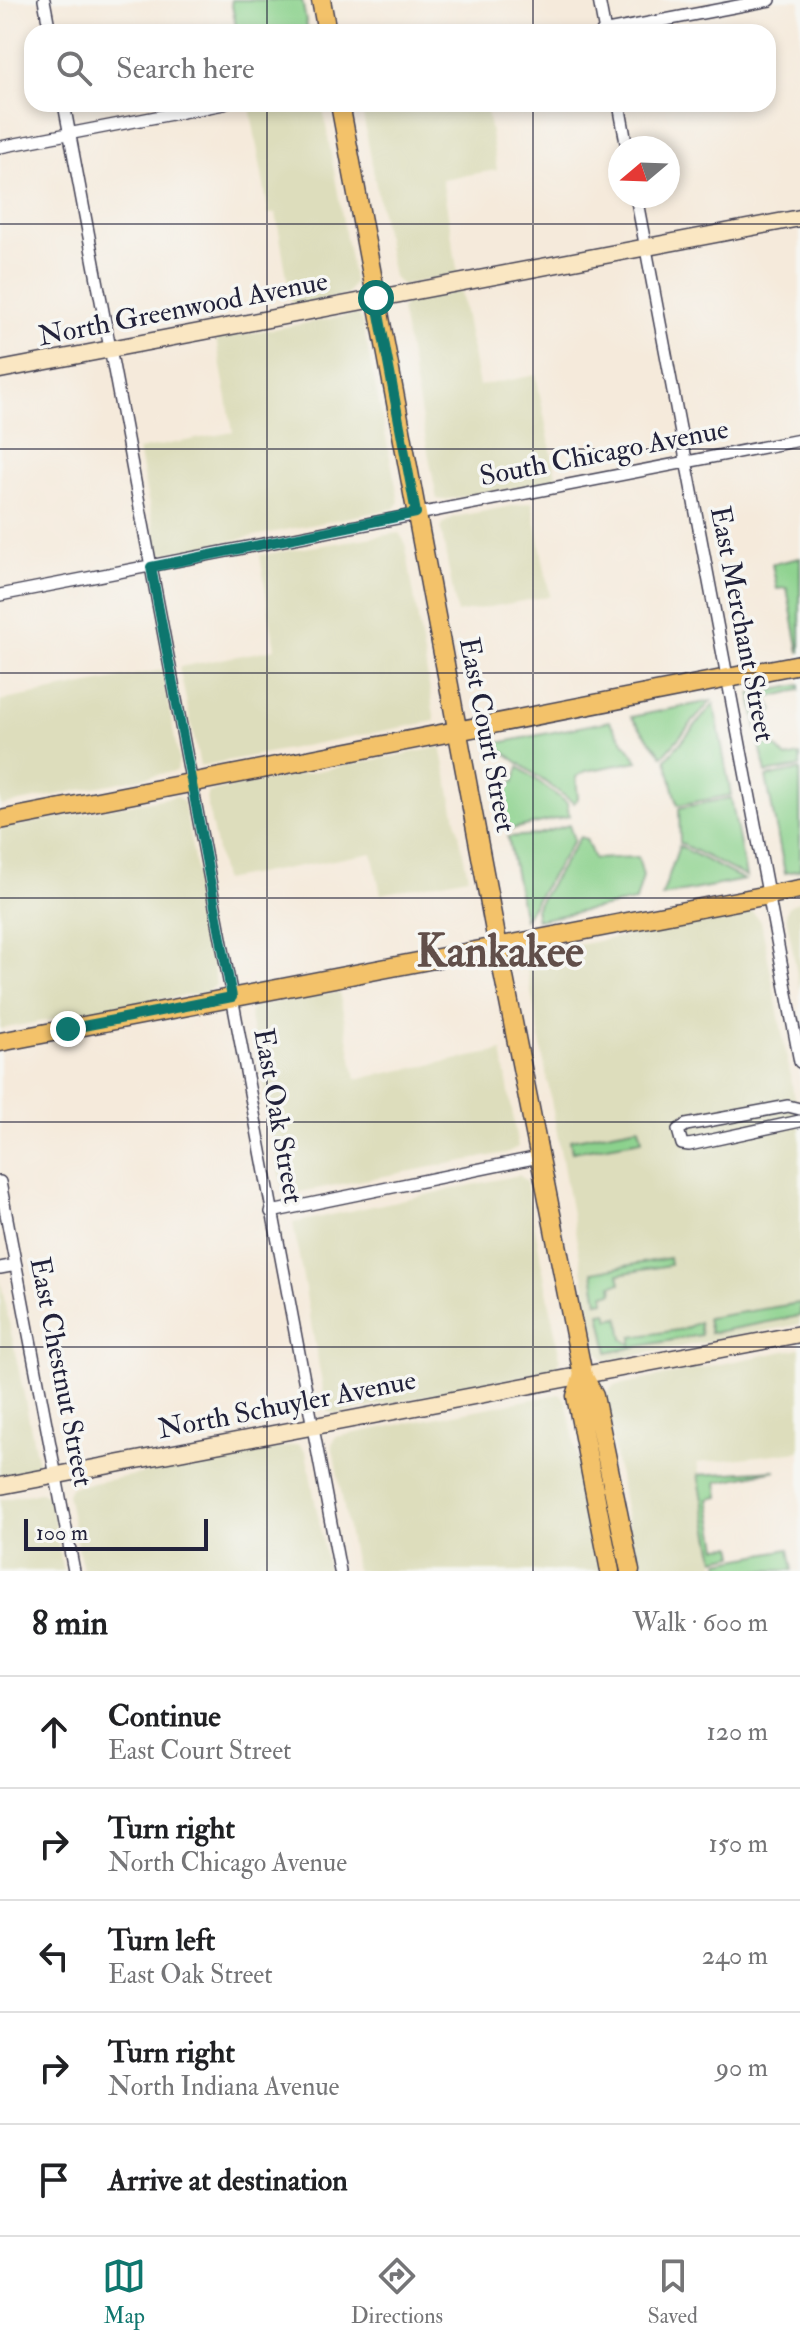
<!DOCTYPE html>
<meta charset="utf-8">
<style>
body{margin:0;font-family:"IM FELL Double Pica",serif;background:#f6f6f6;color:#202124}
.compass{position:absolute;left:608px;top:136px;width:72px;height:72px;border-radius:50%;background:#fff;box-shadow:0 4px 12px #0003;rotate:251deg}
.scale{position:absolute;left:24px;bottom:20px;width:184px;box-sizing:border-box;padding-left:8px;border:4px solid #22223b;border-top:0;font-size:22px;line-height:28px;white-space:nowrap;color:#22223b;-webkit-text-stroke:6px #f6f6f2;paint-order:stroke}
.stop{position:absolute;width:24px;height:24px;margin:-18px;border:6px solid #0f766e;border-radius:50%;background:#fff}
.stop.end{background:#0f766e;border-color:#fff;box-shadow:0 2px 8px #0008}
.list{margin:0;padding:0;list-style:none}
h2{display:flex;justify-content:space-between;align-items:center;height:104px;margin:0;padding:0 32px;font-size:34px}
h2 small{font-size:26px;font-weight:400;color:#757577}
.list li{display:grid;grid-template-columns:52px 1fr auto;gap:24px;align-items:center;box-sizing:border-box;height:112px;padding:0 32px;border-top:2px solid #e0e0e0}
.list b{display:block;font-size:30px;white-space:nowrap}
.list p{margin:0;font-size:26px;white-space:nowrap;color:#757577}
.list em{font-size:26px;font-style:normal;color:#757577}
.icon{flex:none;width:44px;height:44px;fill:none;stroke:currentColor;stroke-width:2;stroke-linecap:round;stroke-linejoin:round}
.map{position:relative;flex:none;width:800px;height:1571px;overflow:hidden}
.search{position:absolute;background:#fff;box-shadow:0 4px 12px #0003;left:24px;right:24px;top:24px;height:88px;display:flex;align-items:center;gap:20px;box-sizing:border-box;padding:0 28px;border-radius:24px;color:#757577;font-size:30px}
.sheet{height:664px;background:#fff}
nav{display:flex;justify-content:space-around;align-items:center;box-sizing:border-box;height:112px;border-top:2px solid #e0e0e0;background:#fff;font-size:22px;color:#757577}
nav a{display:grid;justify-items:center;gap:4px}
nav .on{color:#0f766e}
.map>svg:first-child{display:block}
.built{fill:#ddddbc}
.green{fill:#8cd28d;stroke:#577a64;stroke-width:2}
.lines{fill:none;stroke-linecap:round;stroke-linejoin:round}
.street-casing{stroke:#424053;stroke-width:14}
.secondary-casing{stroke:#424053;stroke-width:19}
.primary-casing{stroke:#424053;stroke-width:21}
.street{stroke:#fff;stroke-width:11}
.secondary{stroke:#fae7c3;stroke-width:16}
.primary{stroke:#f3c26a;stroke-width:18}
.route{stroke:#0f766e;stroke-width:10}
.grid{fill:none;stroke:#22223b;stroke-width:2;stroke-opacity:0.55}
.labels{text-anchor:middle;dominant-baseline:central;stroke-width:7;stroke-linejoin:round;paint-order:stroke}
.street-label{font-size:28px;fill:#22223b;stroke:#f6f6f2}
.town-label{font-size:44px;font-weight:bold;fill:#614f4a;stroke:#f6f6f2}
</style>
<div class="map">
<svg width="800" height="1571" viewBox="0 0 800 1571">
<rect width="100%" height="100%" fill="#f6f6f2"/>
<filter id="ink" filterUnits="userSpaceOnUse"><feTurbulence type="fractalNoise" baseFrequency=".0125" numOctaves="2"/><feDisplacementMap in="SourceGraphic" scale="16" xChannelSelector="R" yChannelSelector="G"/><feConvolveMatrix kernelMatrix="1 2 1 2 8 2 1 2 1" color-interpolation-filters="sRGB"/></filter>
<filter id="wash" filterUnits="userSpaceOnUse"><feTurbulence type="fractalNoise" baseFrequency=".006" numOctaves="4" result="noise"/><feDisplacementMap in="SourceGraphic" scale="32" xChannelSelector="R" yChannelSelector="G"/><feGaussianBlur stdDeviation="1.8" result="paint"/><feColorMatrix in="noise" values="0 0 0 0 0 0 0 0 0 0 0 0 0 0 0 0 0 1.4 0 .05"/><feComposite in="paint" operator="in"/></filter>
<g filter="url(#wash)">
<rect width="100%" height="100%" fill="#f5eadb"/>
<path class="built" d="M267,104H322L354,282L347,295L292,307L276,213L269,214L250,107Z
M361,104H486L497,170L442,179L458,274L402,285L393,277Z
M461,291L479,386L536,375L557,480L443,500L437,499L401,309L406,303Z
M357,314L362,321L399,501L396,508L159,555L138,450L233,432L216,339Z
M532,502L550,596L457,613L441,529L444,523L454,517Z
M399,533L405,542L435,721L200,766L179,667L275,649L260,555Z
M162,670L179,761L176,771L0,806V701Z
M441,747L468,877L381,894L372,853L223,880L206,798L209,792Z
M176,796L184,802L216,985L206,992L0,1029V829Z
M800,901V991L786,914L789,906Z
M751,911L761,921L800,1128V1324L605,1361L597,1350L526,964L537,953Z
M339,992L356,1079L502,1051L518,1147L506,1153L289,1194L283,1191L249,1012L258,1005Z
M519,1175L526,1181L560,1358L557,1366L550,1371L336,1414L327,1411L293,1223Z
M0,1278L38,1464L32,1472L0,1478Z
M800,1348V1451L697,1463L717,1571H637L606,1407L607,1395L613,1386Z
M559,1394L566,1400L600,1571H356L332,1444L335,1437Z
M299,1444L306,1452L328,1571H83L67,1494L71,1487Z
M41,1492L50,1498L63,1571H0V1500Z"/>
<path class="green" d="M231,0H302L308,32H237Z
M800,558V652H799L787,588L777,589L772,564Z
M800,685V690L769,697L766,699L774,710L757,728L751,694Z
M711,701L663,756L631,717Z
M714,704L731,795L678,805L666,759Z
M609,721L638,761L586,771L576,777L578,798L574,803L493,744Z
M760,745H774L786,758L800,755V767L766,773Z
M519,767L567,803L569,816L507,830L498,785L514,782Z
M800,770V870L785,873L766,777Z
M731,798L746,877L680,843L679,808Z
M569,825L574,840L524,919L508,837L535,835Z
M580,837L586,839L594,859L638,857L643,876L636,901L537,920L535,909Z
M679,846L744,880L662,896Z
M639,1127L642,1140L572,1152L570,1140Z
M669,1258L670,1265L619,1274L621,1283L612,1285L613,1293L604,1294L605,1301L598,1302L593,1272Z
M800,1303V1316L710,1333L707,1318Z
M607,1312L609,1319L619,1317L623,1339L632,1345V1337L684,1329L699,1322L701,1335L608,1352L600,1313Z
M776,1470L717,1482L719,1497L709,1499L718,1547L733,1546L735,1555L715,1559L698,1475Z
M789,1549L793,1570L721,1571L719,1562Z"/>
</g>
<g filter="url(#ink)">
<g class="lines">
<g class="street-casing">
<path id="street" d="M44,0L50,32
M599,0L605,32
M602,32L770,0
M64,104L340,1571
M619,104L627,148
M0,147L224,104
M636,196L800,1062
M0,595L800,440
M800,1109L788,1106L686,1125L678,1130L682,1144L689,1145L800,1121
M0,1182L74,1571
M271,1212L539,1157
M0,1268L16,1265"/>
</g>
<g class="secondary-casing">
<path id="secondary" d="M0,370L800,218
M0,1486L800,1334"/>
</g>
<g class="primary-casing">
<path id="primary" d="M321,0L327,32
M340,104L498,947L583,1375L594,1396L630,1571
M0,820L800,664
M0,1042L800,889
M583,1375L576,1396L610,1571"/>
</g>
<use href="#street" class="street"/>
<use href="#secondary" class="secondary"/>
<use href="#primary" class="primary"/>
</g>
</g>
<g class="lines" filter="url(#ink)">
<path class="route" d="M68,1029L232,997L151,567L416,513L376,298"/>
</g>
<path class="grid" d="M267,0V32M533,0V32M267,104V1571M533,104V1571M0,224H800M0,449H800M0,673H800M0,898H800M0,1122H800M0,1347H800"/>
<g class="labels">
<g class="street-label">
<text transform="translate(183 309) rotate(-11)">North Greenwood Avenue</text>
<text transform="translate(604 453) rotate(-11)">South Chicago Avenue</text>
<text transform="translate(742 624) rotate(79)">East Merchant Street</text>
<text transform="translate(487 735) rotate(79)">East Court Street</text>
<text transform="translate(278 1116) rotate(80)">East Oak Street</text>
<text transform="translate(61 1372) rotate(79)">East Chestnut Street</text>
<text transform="translate(287 1405) rotate(-11)">North Schuyler Avenue</text>
</g>
<g class="town-label">
<text x="500" y="952">Kankakee</text>
</g>
</g>
</svg>
<svg class="compass" viewBox="-18 -18 36 36"><path d="M0-13l5 13h-10z" fill="#e53935"/><path d="M0 13l5-13h-10z" fill="#757577"/></svg>
<div class="scale">100 m</div>
<div class="stop" style="left:376px;top:298px"></div>
<div class="stop end" style="left:68px;top:1029px"></div>
<div class="search"><svg class="icon" aria-label="search" viewBox="0 0 24 24"><circle cx="10" cy="10" r="6"/><path d="M15 15l6 6"/></svg>Search here</div>
</div>
<section class="sheet">
<h2>8 min<small>Walk · 600 m</small></h2>
<ul class="list">
<li><svg class="icon" aria-label="ahead" viewBox="0 0 24 24"><path d="M12 20V5M6 11l6-6 6 6"/></svg><div><b>Continue</b><p>East Court Street</p></div><em>120 m</em></li>
<li><svg class="icon" aria-label="right" viewBox="0 0 24 24"><path d="M7 20v-9h11M14 6l5 5-5 5"/></svg><div><b>Turn right</b><p>North Chicago Avenue</p></div><em>150 m</em></li>
<li><svg class="icon" aria-label="left" viewBox="0 0 24 24"><path d="M17 20v-9H6M10 6l-5 5 5 5"/></svg><div><b>Turn left</b><p>East Oak Street</p></div><em>240 m</em></li>
<li><svg class="icon" aria-label="right" viewBox="0 0 24 24"><path d="M7 20v-9h11M14 6l5 5-5 5"/></svg><div><b>Turn right</b><p>North Indiana Avenue</p></div><em>90 m</em></li>
<li><svg class="icon" aria-label="arrive" viewBox="0 0 24 24"><path d="M6 21V4h12l-3 4 3 4H6"/></svg><div><b>Arrive at destination</b></div></li>
</ul>
</section>
<nav>
<a class="on"><svg class="icon" aria-label="map" viewBox="0 0 24 24"><path d="M3 6l6-2 6 2 6-2v14l-6 2-6-2-6 2zM9 4v14M15 6v14"/></svg>Map</a>
<a><svg class="icon" aria-label="directions" viewBox="0 0 24 24"><path d="M12 3l9 9-9 9-9-9zM9 14v-3h6M13 9l2 2-2 2"/></svg>Directions</a>
<a><svg class="icon" aria-label="saved" viewBox="0 0 24 24"><path d="M7 4h10v16l-5-4-5 4z"/></svg>Saved</a>
</nav>
